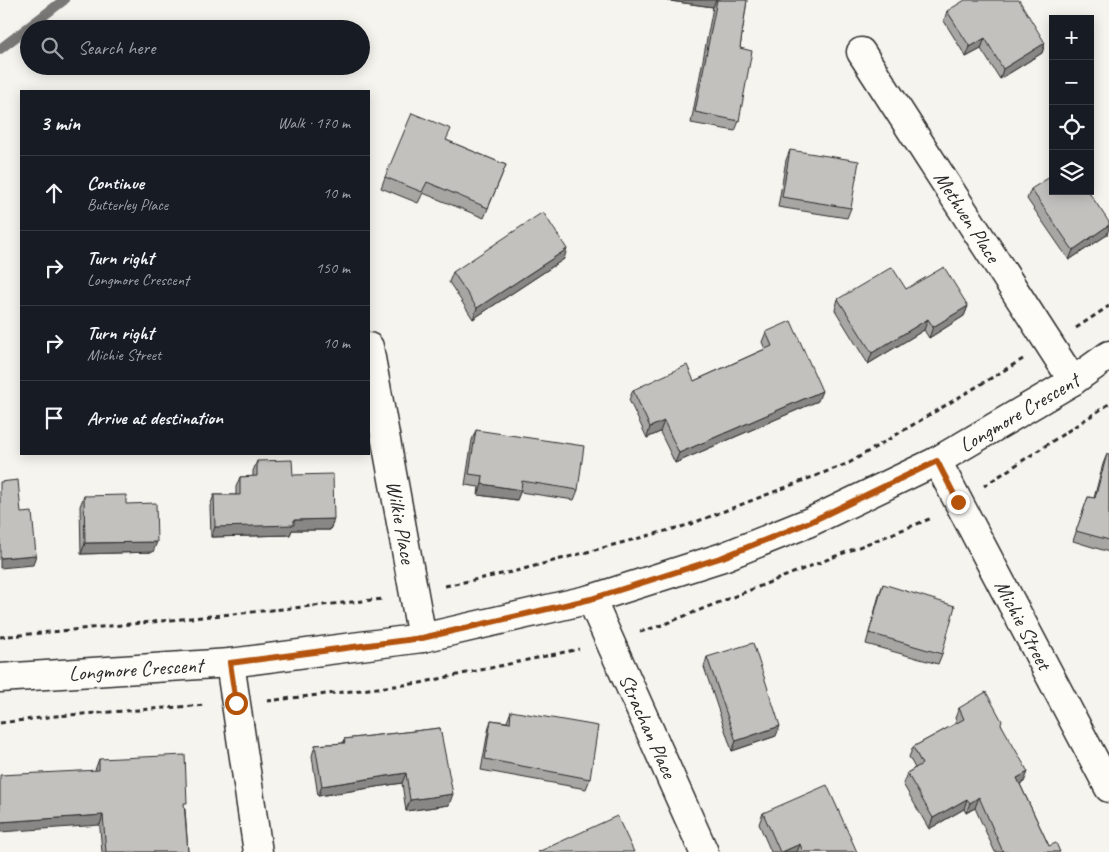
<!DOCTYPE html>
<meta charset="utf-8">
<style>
body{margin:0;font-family:Caveat,sans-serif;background:#20242c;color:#f1f3f6}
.controls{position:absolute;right:15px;top:15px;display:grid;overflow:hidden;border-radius:0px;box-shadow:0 2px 12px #0003}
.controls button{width:45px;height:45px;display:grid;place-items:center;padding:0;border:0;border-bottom:1px solid #363941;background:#171b24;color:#f1f3f6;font:25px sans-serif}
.stop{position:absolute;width:15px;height:15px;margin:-11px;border:4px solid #b45309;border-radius:50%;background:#fff}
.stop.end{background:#b45309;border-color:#fff;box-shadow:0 1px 5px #0008}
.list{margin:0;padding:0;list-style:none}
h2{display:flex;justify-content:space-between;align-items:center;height:65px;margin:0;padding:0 20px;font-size:21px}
h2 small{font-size:16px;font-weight:400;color:#9ea1a6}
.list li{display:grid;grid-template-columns:32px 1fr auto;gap:15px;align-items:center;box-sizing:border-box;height:75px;padding:0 20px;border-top:1px solid #363941}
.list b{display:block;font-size:19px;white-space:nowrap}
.list p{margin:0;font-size:16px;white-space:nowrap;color:#9ea1a6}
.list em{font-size:16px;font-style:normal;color:#9ea1a6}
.icon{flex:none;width:28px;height:28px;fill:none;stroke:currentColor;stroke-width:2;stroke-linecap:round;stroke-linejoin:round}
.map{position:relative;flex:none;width:1109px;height:852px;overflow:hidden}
.search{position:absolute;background:#171b24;box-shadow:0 2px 12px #0003;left:20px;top:20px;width:350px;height:55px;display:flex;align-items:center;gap:12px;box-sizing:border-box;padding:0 18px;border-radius:28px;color:#9ea1a6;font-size:19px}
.panel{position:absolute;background:#171b24;box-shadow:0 2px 12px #0003;left:20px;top:90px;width:350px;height:365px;border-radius:0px}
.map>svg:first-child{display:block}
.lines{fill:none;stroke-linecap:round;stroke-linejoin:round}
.stream{stroke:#797877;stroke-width:10}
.minor-casing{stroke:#2b2b2b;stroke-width:31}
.path{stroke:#2b2b2b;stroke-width:3;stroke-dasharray:5 4;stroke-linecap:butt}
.minor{stroke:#fdfcf7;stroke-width:28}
.wall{fill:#a7a6a3;stroke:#2b2b2b}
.shaded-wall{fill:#888785;stroke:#2b2b2b}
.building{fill:#c2c1be;stroke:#2b2b2b}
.route{stroke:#b45309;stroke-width:6}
.labels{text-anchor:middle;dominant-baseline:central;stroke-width:4;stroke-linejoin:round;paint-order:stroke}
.street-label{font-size:21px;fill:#2b2b2b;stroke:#fdfcf7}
</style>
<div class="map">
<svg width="1109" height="852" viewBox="0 0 1109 852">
<rect width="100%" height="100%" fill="#f5f4ef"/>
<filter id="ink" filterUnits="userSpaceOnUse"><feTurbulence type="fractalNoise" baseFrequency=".02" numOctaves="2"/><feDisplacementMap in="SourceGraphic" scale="10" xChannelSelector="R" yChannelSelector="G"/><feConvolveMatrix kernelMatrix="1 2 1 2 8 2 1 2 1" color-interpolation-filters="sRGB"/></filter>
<g filter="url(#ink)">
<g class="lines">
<path class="stream" d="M0,49L64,0"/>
<g class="minor-casing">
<g id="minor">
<path id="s1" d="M861,52L1073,381"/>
<path id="s2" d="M369,347L422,638"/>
<path id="s3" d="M937,461L1109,788"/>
<path id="s4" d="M591,599L704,852"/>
<path d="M230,663L258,852"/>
<path id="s5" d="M0,678L230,663L422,638L591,599L723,557L810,522L937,461L1073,381L1109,355"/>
</g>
</g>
<path class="path" d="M1076,328L1109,306
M984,486L1109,404
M445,586L516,571L688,525L849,463L1023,359
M640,632L662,625L932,518
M0,637L383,599
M267,701L420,683L579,649
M0,723L56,716L206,705"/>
<use href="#minor" class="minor"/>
</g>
<path class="wall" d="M663,0H747L740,48L739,121L735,131L691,123L713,7Z
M947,11L1045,43L1042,53L1000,79L981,49L966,57L944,21Z
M446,140L506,165L484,218L423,193L418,203L381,188L385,177Z
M790,150L851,208L847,218L778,207L786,160Z
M1031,189L1107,235L1069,260L1027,199Z
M564,259L473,319L449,282L453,272Z
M906,289L968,306L964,316L929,338L924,330L868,364L835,310L838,299Z
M766,332L818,401L675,463L660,432L647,438L629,400L633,390L694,381L765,349L762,342Z
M476,430L578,490L574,500L520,492L517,500L478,495L479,487L465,485L472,440Z
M1107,454H1109V552L1073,541L1088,497L1094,498L1103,464Z
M257,461L293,475L334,519L330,530H292L290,535L211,537L210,506L214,495H236V487L240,477H253V471Z
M84,496L126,504L153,552L81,554L80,506Z
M883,584L942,654L938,664L866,644L879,595Z
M707,657L776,736L732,751L704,667Z
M959,708L1001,724L1024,782L1020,784L1049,846L1060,852H995L975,808L966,813L964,809L929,829L903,784L907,773L915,768L909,757L913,747L957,723L955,718Z
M511,711L590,779L586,789L481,770L488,731L491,720L507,722Z
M440,728L449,805L406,811L402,783L318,796L312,756L315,745L343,743L344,739Z
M99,759L185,809L188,852H102L95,770Z
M763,813L857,852H771L759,824Z"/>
<path class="shaded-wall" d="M663,0H716L713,7Z
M985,38L981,49L966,57L970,47Z
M1045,43L1042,53L1000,79L1003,69Z
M1109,225V228L1107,235L1069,260L1073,250Z
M567,249L564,259L473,319L477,308Z
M968,306L964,316L929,338L933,327Z
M928,319L924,330L868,364L872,353Z
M822,391L818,401L675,463L679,453Z
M664,421L660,432L647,438L650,427Z
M482,484L521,490L517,500L478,495Z
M334,519L330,530H292L290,535L211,537L215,527L294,520Z
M157,542L153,552L81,554L85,543Z
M36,555L33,565L0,568V558Z
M780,726L776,736L732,751L736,741Z
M1028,772L1024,782L1013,788L1017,778Z
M406,773L402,783L318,796L322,786Z
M453,794L449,805L406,811L410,800Z
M979,797L975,808L966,813L970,803Z
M967,799L964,809L929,829L933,818Z
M103,815L100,825L0,832V822Z
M800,844L797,852H782Z"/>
<path class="building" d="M717,0H747L740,48L752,51L739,121L695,112Z
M965,0H1019L1045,43L1003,69L985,38L970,47L947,11Z
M412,113L451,129L446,140L506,165L488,208L427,182L422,192L385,177Z
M790,150L859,161L851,208L782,197Z
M1053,175V191H1088L1109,222V225L1073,250L1031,189Z
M543,212L567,249L477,308L453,272Z
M892,267L906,289L944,267L968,306L933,327L928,319L872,353L838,299Z
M791,321L822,391L679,453L664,421L650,427L633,390L687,365L694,381L772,346L766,332Z
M476,430L584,446L578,490L522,481L521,490L482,484L483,476L469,474Z
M1107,454H1109V540L1076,531L1088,497L1095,498Z
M292,460L293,475L333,474L334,519L294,520V525L215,527L214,495H240V477L257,476V461Z
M18,480L21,513L32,512L36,555L0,558V482Z
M126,495V504L156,503L157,542L85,543L84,496Z
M883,584L955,606L942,654L869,633Z
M753,643L780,726L736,741L707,657Z
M986,692L1002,721L1001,724L1028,772L1017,778L1049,846L1056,843L1060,852H1003L979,797L970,803L967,799L933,818L907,773L922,764L913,747L964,719L959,708Z
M511,711L598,726L590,779L485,759L491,720L510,723Z
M440,728L453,794L410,800L406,773L322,786L315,745L345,743L344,739Z
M185,755L187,803H184L188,852H106L103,815L0,822V775L99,770V759Z
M827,785L857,852H803L800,844L782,852H780L763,813Z
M617,816L634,852H538Z"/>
</g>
<g class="lines" filter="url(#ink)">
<path class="route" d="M236,703L230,663L422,638L591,599L723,557L810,522L937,461L958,502"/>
</g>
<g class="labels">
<g class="street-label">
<text stroke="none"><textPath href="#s1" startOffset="196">Methven Place</textPath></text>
<text stroke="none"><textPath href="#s5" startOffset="1066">Longmore Crescent</textPath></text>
<text stroke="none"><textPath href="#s2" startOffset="178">Wilkie Place</textPath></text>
<text stroke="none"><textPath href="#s3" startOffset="185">Michie Street</textPath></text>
<text stroke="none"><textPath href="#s5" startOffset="136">Longmore Crescent</textPath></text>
<text stroke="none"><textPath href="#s4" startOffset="139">Strachan Place</textPath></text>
</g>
</g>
</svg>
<div class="controls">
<button>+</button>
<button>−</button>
<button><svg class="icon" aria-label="locate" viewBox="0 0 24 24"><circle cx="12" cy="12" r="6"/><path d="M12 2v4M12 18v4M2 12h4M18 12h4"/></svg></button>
<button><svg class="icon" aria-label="layers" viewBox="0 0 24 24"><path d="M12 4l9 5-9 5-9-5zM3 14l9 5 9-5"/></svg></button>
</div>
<div class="stop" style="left:236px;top:703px"></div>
<div class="stop end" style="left:958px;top:502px"></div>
<div class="search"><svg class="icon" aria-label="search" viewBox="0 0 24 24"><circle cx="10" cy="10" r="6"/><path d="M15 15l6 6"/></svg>Search here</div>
<section class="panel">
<h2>3 min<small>Walk · 170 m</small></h2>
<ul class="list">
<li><svg class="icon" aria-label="ahead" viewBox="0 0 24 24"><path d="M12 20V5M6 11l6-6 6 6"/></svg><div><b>Continue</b><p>Butterley Place</p></div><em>10 m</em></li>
<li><svg class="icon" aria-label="right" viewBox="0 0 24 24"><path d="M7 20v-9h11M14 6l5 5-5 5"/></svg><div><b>Turn right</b><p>Longmore Crescent</p></div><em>150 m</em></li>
<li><svg class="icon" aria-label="right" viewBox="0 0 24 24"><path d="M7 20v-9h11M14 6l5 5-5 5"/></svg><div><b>Turn right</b><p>Michie Street</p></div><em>10 m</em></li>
<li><svg class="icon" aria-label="arrive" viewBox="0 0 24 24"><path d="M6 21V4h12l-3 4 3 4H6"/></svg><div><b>Arrive at destination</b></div></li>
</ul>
</section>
</div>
